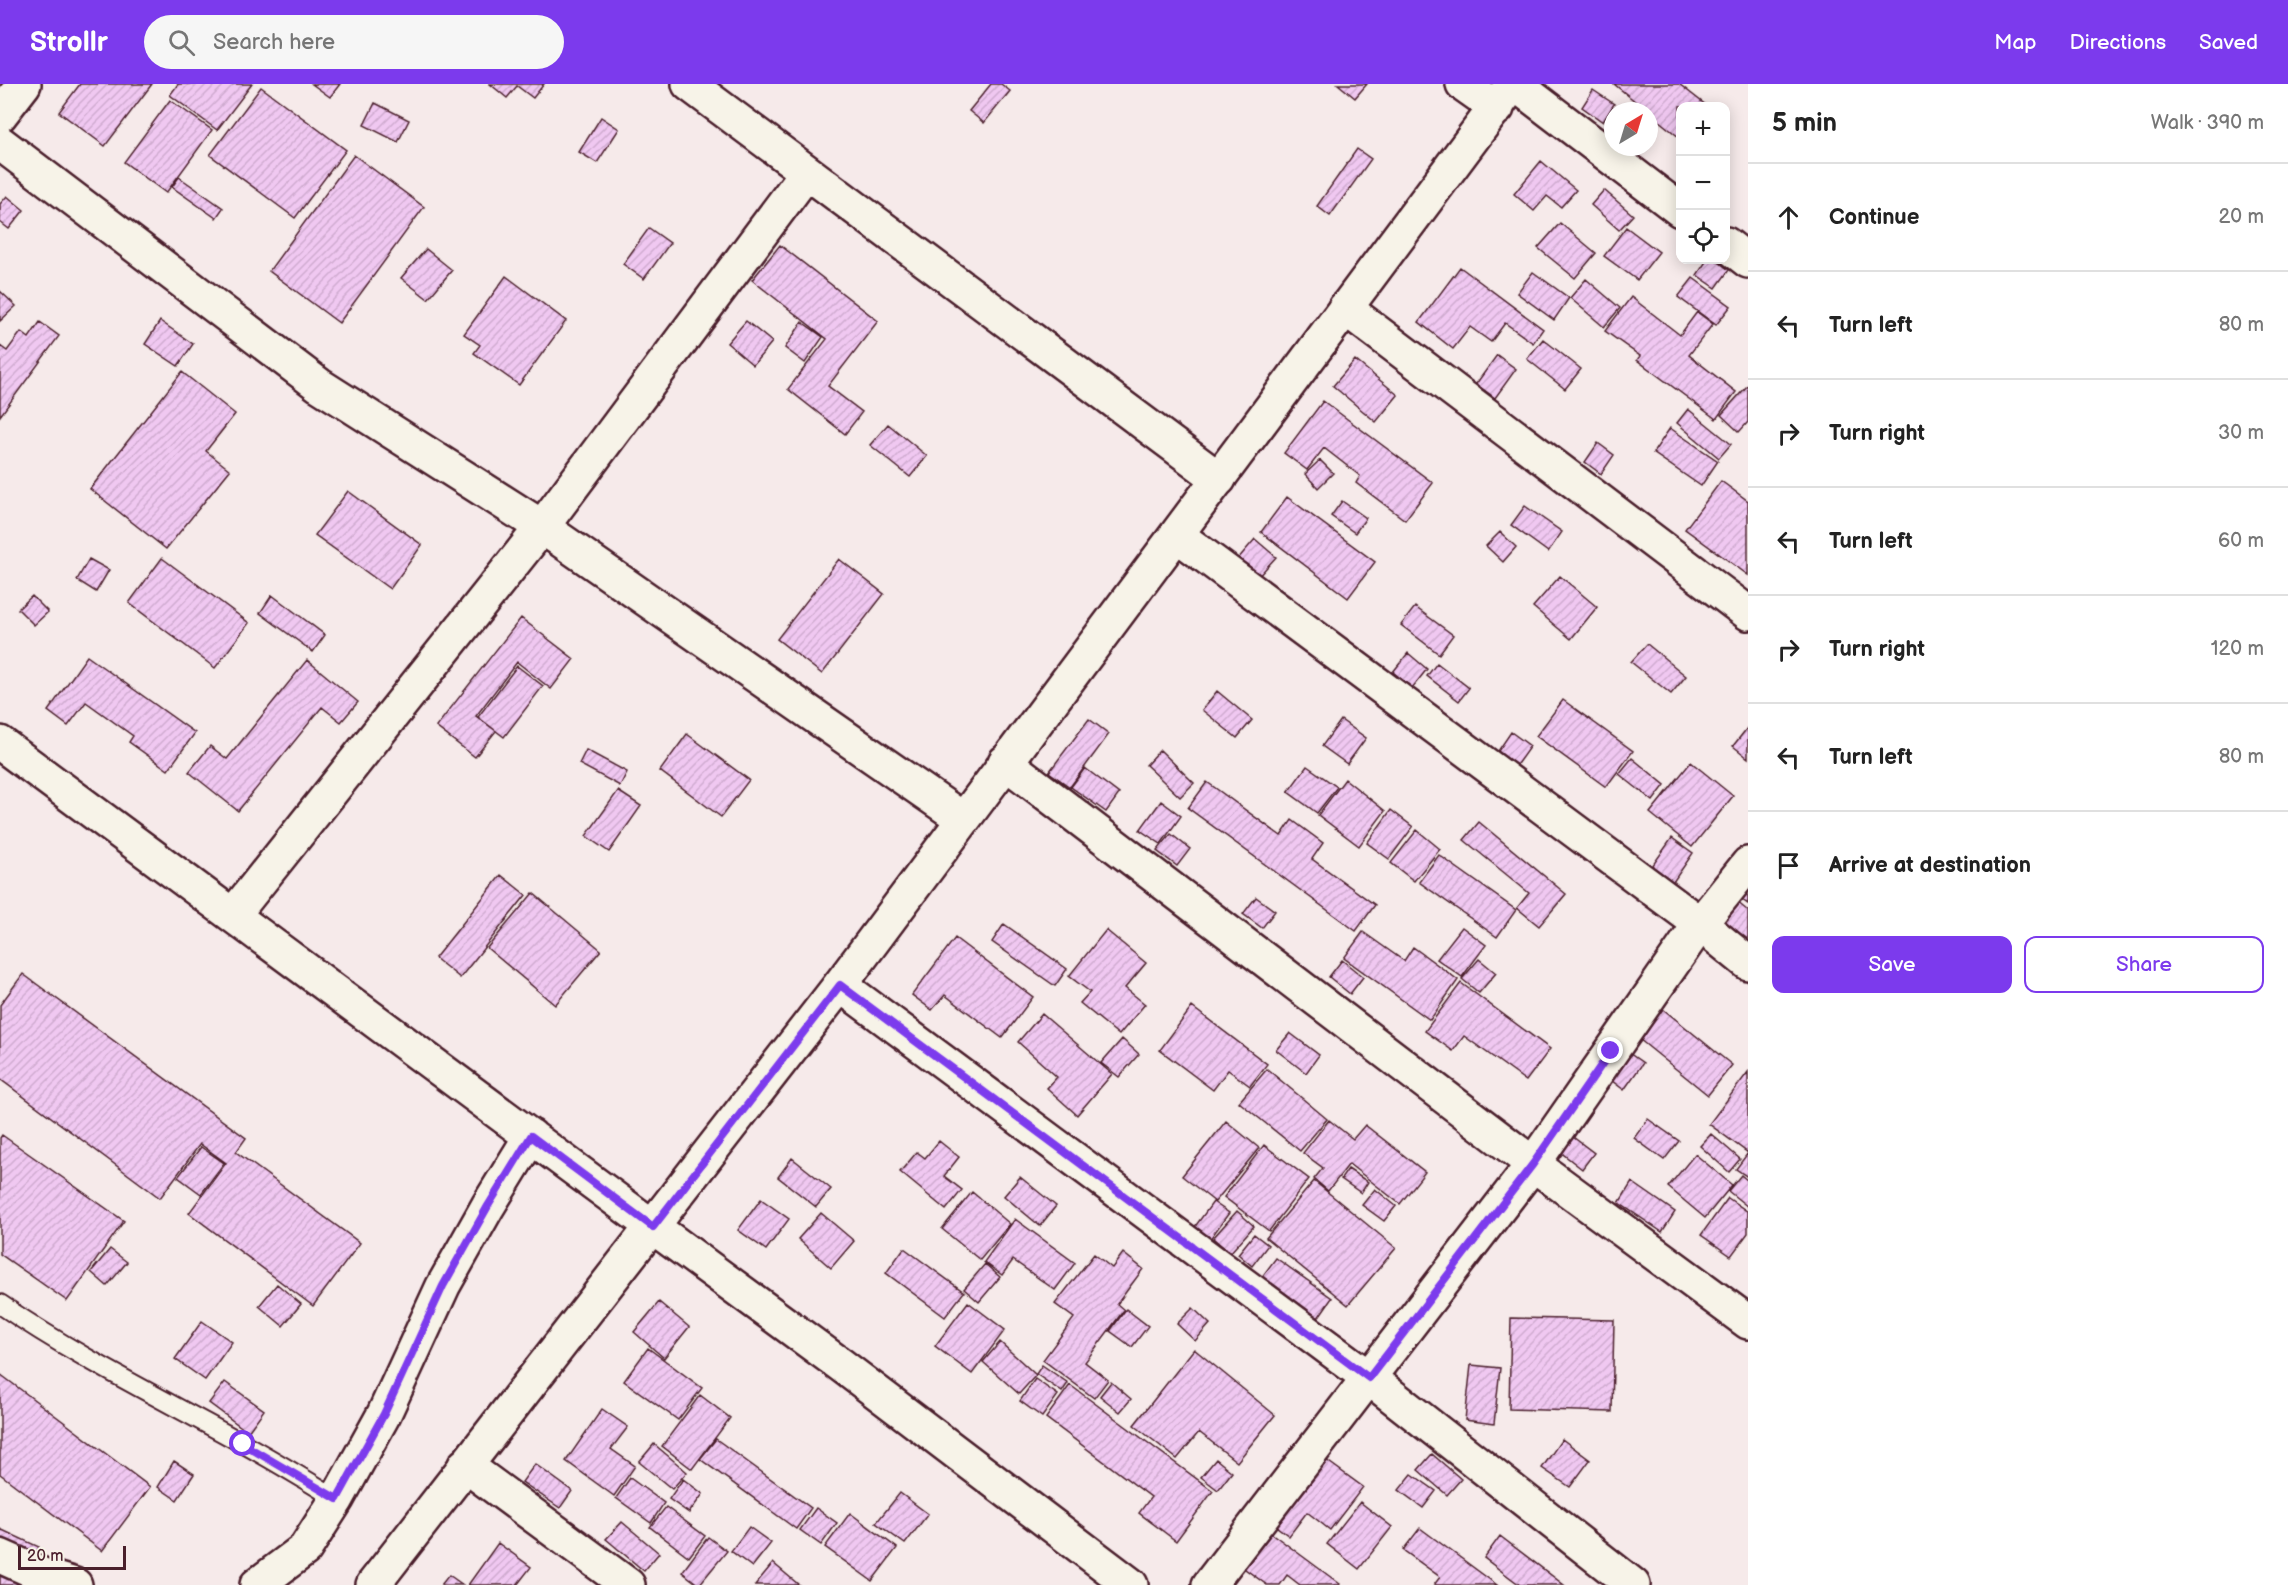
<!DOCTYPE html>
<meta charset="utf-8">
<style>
body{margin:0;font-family:"Balsamiq Sans",sans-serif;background:#f6f6f6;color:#222}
.controls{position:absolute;right:18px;top:18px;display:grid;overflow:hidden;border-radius:12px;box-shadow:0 3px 15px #0003}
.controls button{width:54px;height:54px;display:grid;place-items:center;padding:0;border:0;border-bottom:2px solid #e0e0e0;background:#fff;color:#222;font:30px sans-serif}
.compass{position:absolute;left:1604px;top:18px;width:54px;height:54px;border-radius:50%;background:#fff;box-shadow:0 3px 15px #0003;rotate:38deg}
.scale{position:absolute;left:18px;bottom:15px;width:108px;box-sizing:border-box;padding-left:6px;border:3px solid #4a1f2b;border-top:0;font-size:16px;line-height:21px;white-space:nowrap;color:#4a1f2b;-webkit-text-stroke:4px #f7f3e8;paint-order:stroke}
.stop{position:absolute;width:18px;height:18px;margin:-14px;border:4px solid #7c3aed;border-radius:50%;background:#fff}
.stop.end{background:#7c3aed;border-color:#fff;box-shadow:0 2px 6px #0008}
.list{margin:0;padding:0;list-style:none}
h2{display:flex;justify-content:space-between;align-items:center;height:78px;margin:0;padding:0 24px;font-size:26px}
h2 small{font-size:20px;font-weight:400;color:#767676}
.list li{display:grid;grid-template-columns:39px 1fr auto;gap:18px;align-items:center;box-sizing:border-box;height:108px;padding:0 24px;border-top:2px solid #e0e0e0}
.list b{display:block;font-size:22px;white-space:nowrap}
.list em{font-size:20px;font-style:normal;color:#767676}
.actions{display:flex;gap:12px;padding:18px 24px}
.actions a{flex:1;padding:14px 0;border:2px solid #7c3aed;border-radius:12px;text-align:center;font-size:21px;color:#7c3aed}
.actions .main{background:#7c3aed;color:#fff}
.icon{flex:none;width:33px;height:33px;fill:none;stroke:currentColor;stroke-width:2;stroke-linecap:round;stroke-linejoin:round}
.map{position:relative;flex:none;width:1748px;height:1501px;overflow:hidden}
header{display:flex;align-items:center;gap:36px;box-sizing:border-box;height:84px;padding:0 30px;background:#7c3aed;color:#fff}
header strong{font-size:28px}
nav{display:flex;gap:33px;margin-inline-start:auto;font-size:21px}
.search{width:420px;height:54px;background:#f6f6f6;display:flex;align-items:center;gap:15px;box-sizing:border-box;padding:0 21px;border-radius:33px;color:#767676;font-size:22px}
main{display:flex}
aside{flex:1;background:#fff}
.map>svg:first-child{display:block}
.building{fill:url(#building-hatch);stroke:#4a1f2b;stroke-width:1.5}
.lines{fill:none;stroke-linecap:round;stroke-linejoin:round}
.lane-casing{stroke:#4a1f2b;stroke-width:22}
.street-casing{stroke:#4a1f2b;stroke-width:38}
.secondary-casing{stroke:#4a1f2b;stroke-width:38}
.lane{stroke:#f7f3e8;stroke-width:18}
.street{stroke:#f7f3e8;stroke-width:33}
.secondary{stroke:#f7f3e8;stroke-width:33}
.route{stroke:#7c3aed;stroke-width:8}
</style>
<header>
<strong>Strollr</strong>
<div class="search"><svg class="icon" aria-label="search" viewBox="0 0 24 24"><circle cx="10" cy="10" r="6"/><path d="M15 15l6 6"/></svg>Search here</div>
<nav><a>Map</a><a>Directions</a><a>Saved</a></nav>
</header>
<main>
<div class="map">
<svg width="1748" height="1501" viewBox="0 0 1748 1501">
<defs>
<pattern id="building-hatch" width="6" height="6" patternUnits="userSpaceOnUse" patternTransform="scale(1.5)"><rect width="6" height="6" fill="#f0c8f1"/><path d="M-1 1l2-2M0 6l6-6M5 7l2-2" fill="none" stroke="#cfabcf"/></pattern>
</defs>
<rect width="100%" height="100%" fill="#f6eaea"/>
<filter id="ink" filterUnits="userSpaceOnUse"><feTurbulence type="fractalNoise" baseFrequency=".0167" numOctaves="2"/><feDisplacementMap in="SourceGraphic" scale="12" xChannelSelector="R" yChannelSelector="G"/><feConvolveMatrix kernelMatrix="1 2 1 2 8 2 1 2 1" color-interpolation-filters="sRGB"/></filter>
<g filter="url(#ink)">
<path class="building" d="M80,0H152L105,62L59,28Z
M178,0H252L217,46L170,11Z
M312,0H340L330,13Z
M490,0H544L533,14L517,2L507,14Z
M991,0H1001L1010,7L984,39L969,27Z
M1338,0H1367L1355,14Z
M1614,0H1679L1707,22H1680V54Z
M261,3L346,66L295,134L210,71Z
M1593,6L1614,20L1603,38L1582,23Z
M170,16L212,46L166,109L124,78Z
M375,19L409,36L398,58L364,41Z
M601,33L619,45L597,79L579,68Z
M1357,65L1371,75L1330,132L1317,122Z
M354,71L424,123L339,239L269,187Z
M1541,77L1576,106L1561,123L1547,112L1534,127L1514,110Z
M179,93L223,124L216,134L172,103Z
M1604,106L1633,131L1619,146L1591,121Z
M7,112L24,126L9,145L0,138V120Z
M1560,139L1596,169L1575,194L1538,164Z
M1626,143L1659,168L1637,196L1604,172Z
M649,144L670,159L644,195L623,180Z
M780,161L878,237L828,302L862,328L845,350L788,305L827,255L752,196Z
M426,165L452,186L428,215L401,194Z
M1707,176H1716L1729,186L1716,204L1697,191Z
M1460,183L1543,245L1533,259L1505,239L1491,258L1470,243L1453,265L1419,238Z
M1533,188L1569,214L1554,236L1517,209Z
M506,192L566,237L519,301L474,269L480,261L464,250Z
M1693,194L1731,222L1716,241L1678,213Z
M1586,195L1620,224L1604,243L1570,214Z
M0,207L16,222L0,237Z
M1631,213L1680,251L1697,228L1713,240L1689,271L1736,308L1716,335L1637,276L1640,272L1605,247Z
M160,237L193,260L178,282L145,260Z
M746,237L772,258L753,281L727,259Z
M40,238L59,252L0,332V262L7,267L21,248L29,254Z
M802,238L823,253L805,279L785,264Z
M1543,255L1581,285L1565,305L1527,275Z
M1497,271L1516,285L1495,314L1476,300Z
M1355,276L1398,311L1376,338L1333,302Z
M182,288L235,330L206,367L230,386L166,465L90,405Z
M1748,301V338L1739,348L1721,331Z
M1323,317L1433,399L1405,436L1356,399L1360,392L1324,364L1307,386L1284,369Z
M1688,325L1731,360L1719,374L1677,339Z
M888,340L927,372L910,393L870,361Z
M1670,344L1718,377L1701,402L1653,369Z
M1598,359L1614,371L1601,390L1585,378Z
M1320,376L1333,389L1318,404L1305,390Z
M1721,397L1748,417V491L1685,445Z
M348,407L422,461L390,505L315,451Z
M1287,413L1375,478L1348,514L1261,448Z
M1342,417L1366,434L1355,449L1331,432Z
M1525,422L1562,448L1548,468L1511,441Z
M1500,448L1516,463L1503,478L1486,462Z
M1255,455L1276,473L1257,494L1237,476Z
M162,474L249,539L215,584L129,519Z
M89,475L109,486L96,508L77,496Z
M839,475L884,510L822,590L777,555Z
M1560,492L1597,523L1571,555L1533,523Z
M272,511L325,551L313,568L260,529Z
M32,512L48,528L34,541L18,525Z
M1415,523L1453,551L1439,570L1401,541Z
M521,534L574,575L551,605L517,578L476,632L496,647L475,673L436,643Z
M1647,560L1686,592L1671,610L1631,578Z
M1408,569L1427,585L1412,604L1393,588Z
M87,572L195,649L168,686L129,658L133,652L86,618L68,642L48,627Z
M307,576L358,618L341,638L322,623L238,727L189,688L210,662L227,675Z
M1437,579L1469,604L1459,617L1427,592Z
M517,582L543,602L504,653L478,633Z
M1217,607L1252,636L1237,654L1202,626Z
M1563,616L1633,667L1606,703L1536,652Z
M1089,635L1109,650L1070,703L1049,688Z
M1341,636L1366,654L1347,680L1322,662Z
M1748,643V674L1733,662Z
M1511,648L1530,662L1515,683L1496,670Z
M687,650L749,696L721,733L660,687Z
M586,666L627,688L620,702L579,680Z
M1160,666L1194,699L1180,713L1146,681Z
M1632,674L1665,701L1653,717L1619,690Z
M1691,678L1733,712L1692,763L1650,729Z
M1307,682L1337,703L1317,729L1288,708Z
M1085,684L1119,710L1106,728L1071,703Z
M1345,695L1385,727L1359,762L1318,731Z
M1207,698L1281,752L1292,736L1323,759L1312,775L1375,821L1356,847L1188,724Z
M618,707L641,722L609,768L586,752Z
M1161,717L1181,732L1161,760L1140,746Z
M1391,726L1413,743L1389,775L1367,759Z
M1479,738L1566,810L1539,842L1517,824L1529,809L1464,756Z
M1417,746L1440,765L1414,797L1391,779Z
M1171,750L1190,765L1177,782L1157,767Z
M1672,754L1693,769L1671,801L1650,785Z
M1439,771L1516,826L1497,853L1419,798Z
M501,791L526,811L460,894L435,874Z
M1748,805V820L1741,815Z
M533,809L601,866L555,921L487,864Z
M1256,813L1275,827L1262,844L1243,830Z
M1736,817L1748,827V855L1746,857L1721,836Z
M1004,840L1067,885L1055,902L992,858Z
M1462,843L1486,861L1462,893L1437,875Z
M1106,846L1146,879L1125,904L1145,920L1119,951L1080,919L1090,908L1069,892Z
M1363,848L1404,877L1413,863L1458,896L1430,936L1344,874Z
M955,854L1033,913L1002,954L945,911L932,926L912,911Z
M1479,875L1496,889L1479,909L1462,895Z
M1342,876L1363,893L1350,910L1329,893Z
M23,890L246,1054L236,1068L360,1159L313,1222L189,1129L226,1079L200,1060L160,1114L0,995V921Z
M1461,899L1550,965L1526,997L1464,952L1453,967L1425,947Z
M1658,921L1732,981L1708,1011L1634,951Z
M1192,923L1267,980L1250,1002L1228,986L1213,1006L1160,966Z
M1042,930L1112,990L1077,1031L1047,1004L1057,993L1018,958Z
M1290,949L1319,971L1306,989L1276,966Z
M1122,955L1139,970L1119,993L1101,979Z
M1626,967L1643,979L1624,1006L1607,993Z
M1267,985L1327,1035L1300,1067L1239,1018Z
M1748,988V1093L1736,1085L1748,1069L1709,1040Z
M1648,1035L1679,1057L1664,1076L1634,1054Z
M1329,1036L1353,1055L1365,1041L1425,1088L1400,1120L1349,1080L1328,1107L1314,1095L1323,1084L1303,1069Z
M1226,1037L1259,1064L1215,1118L1182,1092Z
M1565,1047L1594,1069L1582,1085L1554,1063Z
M1711,1050L1740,1075L1729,1088L1700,1062Z
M2,1051L124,1137L67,1217L0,1170V1054Z
M939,1057L959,1073L944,1092L962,1106L946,1126L900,1088L917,1068L925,1074Z
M1264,1061L1309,1095L1269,1147L1224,1113Z
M201,1063L224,1079L201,1110L178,1093Z
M1695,1070L1732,1101L1705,1134L1668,1103Z
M792,1074L831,1105L816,1123L778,1093Z
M1348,1085L1368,1098L1361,1109L1341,1095Z
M1741,1091L1748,1097V1123L1728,1107Z
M1020,1093L1056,1122L1040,1142L1004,1112Z
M1314,1097L1396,1164L1348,1221L1266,1154Z
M1632,1098L1675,1128L1662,1148L1619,1119Z
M1375,1105L1396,1122L1384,1137L1362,1121Z
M972,1108L1010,1140L980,1176L942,1145Z
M1728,1114L1748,1128V1149L1731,1172L1701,1151Z
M761,1115L789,1135L766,1166L738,1146Z
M1213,1118L1229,1129L1207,1159L1191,1148Z
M1237,1127L1254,1142L1230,1169L1213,1154Z
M821,1129L854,1157L831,1184L798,1155Z
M1015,1135L1075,1179L1055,1206L1013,1176L1002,1191L984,1178Z
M1254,1150L1268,1161L1252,1182L1238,1170Z
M904,1164L964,1208L945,1233L886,1189Z
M110,1165L127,1178L107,1202L91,1188Z
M1123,1169L1143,1185L1117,1220L1124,1226L1085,1278L1108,1296L1094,1314L1043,1276L1074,1234L1055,1220L1094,1170L1112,1184Z
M1276,1174L1332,1214L1318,1234L1261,1194Z
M985,1180L1000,1193L979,1218L964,1205Z
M277,1200L301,1220L283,1242L259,1222Z
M659,1218L689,1243L664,1274L634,1248Z
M968,1218L1005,1246L972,1290L935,1262Z
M1193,1224L1210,1240L1195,1257L1177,1240Z
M1126,1225L1148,1242L1132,1263L1110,1247Z
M1511,1234L1614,1236L1612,1328L1509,1325Z
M202,1237L232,1258L205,1296L175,1275Z
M1000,1258L1036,1291L1019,1310L983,1278Z
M648,1264L702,1304L678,1336L624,1297Z
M1194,1265L1275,1331L1237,1378L1199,1348L1177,1375L1134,1341Z
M1042,1281L1068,1299L1062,1308L1036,1290Z
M1471,1281L1500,1284L1494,1340L1465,1336Z
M0,1290L150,1403L102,1467L0,1390Z
M1035,1295L1058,1311L1042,1333L1020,1317Z
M225,1298L264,1326L248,1348L209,1319Z
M1111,1298L1131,1315L1120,1328L1100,1312Z
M1070,1301L1213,1407L1176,1457L1139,1429L1151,1413L1046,1334Z
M700,1311L730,1334L692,1385L662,1362Z
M602,1325L628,1343L611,1365L635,1382L614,1412L566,1377Z
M716,1355L811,1424L796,1445L700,1375Z
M1562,1355L1590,1376L1570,1403L1542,1384Z
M654,1360L687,1388L672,1405L639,1378Z
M1432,1370L1461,1395L1447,1411L1418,1386Z
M1322,1373L1363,1403L1330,1446L1307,1428L1289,1452L1272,1439Z
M1216,1375L1232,1388L1218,1406L1201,1393Z
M174,1377L194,1390L177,1416L158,1403Z
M535,1380L572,1407L560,1424L522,1398Z
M1412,1390L1436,1407L1423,1424L1399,1406Z
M630,1394L664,1419L651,1439L616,1414Z
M683,1395L703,1410L689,1429L669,1415Z
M900,1409L928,1430L905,1460L876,1439Z
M1360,1418L1392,1443L1359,1485L1327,1460Z
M666,1423L705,1452L689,1473L650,1443Z
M816,1424L837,1439L821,1461L800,1446Z
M850,1429L897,1464L872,1497L825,1463Z
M622,1438L659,1469L644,1487L606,1455Z
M749,1443L771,1459L752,1483L731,1467Z
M1420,1444L1497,1501H1434L1440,1493L1403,1466Z
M0,1445L39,1463L22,1501H0Z
M1267,1446L1340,1500L1339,1501H1300L1287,1491L1280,1501H1267L1241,1482Z
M1500,1452L1564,1501H1520L1484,1474Z
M708,1453L727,1467L699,1501L682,1488Z
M498,1459L531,1483L517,1501H468Z
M773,1479L799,1501H755Z
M449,1491L463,1501H441Z"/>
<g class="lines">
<g class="lane-casing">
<path id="lane" d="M0,1220C77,1273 161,1314 242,1359C275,1377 306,1396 337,1415"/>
</g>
<g class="street-casing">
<path id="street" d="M689,0L1219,395
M1463,0L1497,24
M1515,0L1680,126
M0,31L24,0
M0,59L319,301L542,443L963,735
M1726,160L1748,177
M1345,224L1748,529
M1177,451L1700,840L1748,879
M0,659L653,1143
M1005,678L1533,1080L1748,1238
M233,831L542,443L807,88
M840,901L1369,1294L1633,1501
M465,1381L628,1501
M0,1472L45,1492L75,1501
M257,1501L305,1465L337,1415L384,1330L443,1202L488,1122L531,1052
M1209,1501L1533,1080L1700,840L1748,780"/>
</g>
<g class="secondary-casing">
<path id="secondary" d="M653,1143L841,1281L1131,1501
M373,1501L840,901L1513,0"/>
</g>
<use href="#lane" class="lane"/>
<use href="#street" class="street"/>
<use href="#secondary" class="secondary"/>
</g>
</g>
<g class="lines" filter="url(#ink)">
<path class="route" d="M243,1360L337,1415L384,1330L443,1202L488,1122L531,1052L653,1143L840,901L1369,1294L1533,1080L1611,967"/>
</g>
</svg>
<div class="controls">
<button>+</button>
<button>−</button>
<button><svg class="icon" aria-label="locate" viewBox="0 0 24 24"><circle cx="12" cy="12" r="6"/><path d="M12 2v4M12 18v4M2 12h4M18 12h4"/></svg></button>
</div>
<svg class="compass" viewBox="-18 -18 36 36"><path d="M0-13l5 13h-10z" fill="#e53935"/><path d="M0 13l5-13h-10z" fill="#767676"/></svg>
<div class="scale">20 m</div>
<div class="stop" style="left:243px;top:1360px"></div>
<div class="stop end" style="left:1611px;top:967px"></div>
</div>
<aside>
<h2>5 min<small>Walk · 390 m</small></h2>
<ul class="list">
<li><svg class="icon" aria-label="ahead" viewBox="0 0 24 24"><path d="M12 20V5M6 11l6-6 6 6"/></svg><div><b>Continue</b></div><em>20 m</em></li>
<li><svg class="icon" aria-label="left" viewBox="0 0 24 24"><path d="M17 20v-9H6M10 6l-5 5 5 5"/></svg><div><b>Turn left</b></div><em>80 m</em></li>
<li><svg class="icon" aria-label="right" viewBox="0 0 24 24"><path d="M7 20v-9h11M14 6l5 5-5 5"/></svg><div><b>Turn right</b></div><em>30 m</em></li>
<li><svg class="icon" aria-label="left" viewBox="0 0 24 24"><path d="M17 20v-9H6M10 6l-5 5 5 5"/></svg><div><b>Turn left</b></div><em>60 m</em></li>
<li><svg class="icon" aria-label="right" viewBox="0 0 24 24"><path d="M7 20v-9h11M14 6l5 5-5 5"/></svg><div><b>Turn right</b></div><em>120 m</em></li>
<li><svg class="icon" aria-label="left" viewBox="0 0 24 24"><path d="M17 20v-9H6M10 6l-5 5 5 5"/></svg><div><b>Turn left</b></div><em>80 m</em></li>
<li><svg class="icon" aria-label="arrive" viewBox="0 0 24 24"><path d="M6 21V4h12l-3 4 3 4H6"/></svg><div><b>Arrive at destination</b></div></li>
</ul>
<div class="actions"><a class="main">Save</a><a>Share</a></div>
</aside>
</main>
